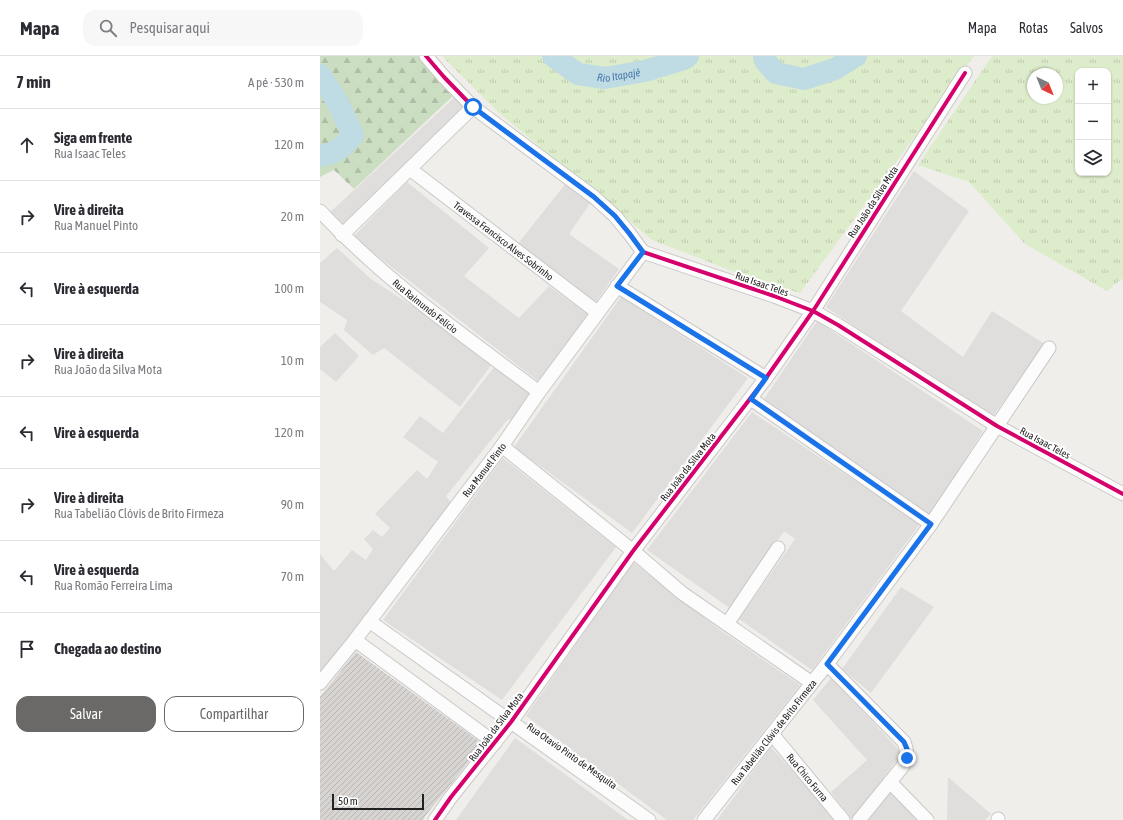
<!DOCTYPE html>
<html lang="pt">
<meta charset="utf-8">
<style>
body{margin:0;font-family:"Asap Condensed",sans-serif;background:#f7f7f7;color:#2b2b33}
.controls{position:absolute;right:12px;top:12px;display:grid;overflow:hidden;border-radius:8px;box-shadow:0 1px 3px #0004}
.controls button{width:36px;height:36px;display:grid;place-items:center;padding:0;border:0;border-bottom:1px solid #e1e1e2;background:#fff;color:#2b2b33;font:20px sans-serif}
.compass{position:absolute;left:707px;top:12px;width:36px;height:36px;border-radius:50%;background:#fff;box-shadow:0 1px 3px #0004;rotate:137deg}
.scale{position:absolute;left:12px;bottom:10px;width:92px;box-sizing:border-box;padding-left:4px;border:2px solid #222;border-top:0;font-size:11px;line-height:14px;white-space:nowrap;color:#222;-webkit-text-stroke:3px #fff;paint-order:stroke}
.stop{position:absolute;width:12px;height:12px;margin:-9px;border:3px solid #1a73e8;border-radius:50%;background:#fff}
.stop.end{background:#1a73e8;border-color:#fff;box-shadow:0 1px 4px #0008}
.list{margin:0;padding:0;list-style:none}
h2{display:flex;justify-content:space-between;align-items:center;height:52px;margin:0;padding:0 16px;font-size:17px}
h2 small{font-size:13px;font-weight:400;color:#7c7c81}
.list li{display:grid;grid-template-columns:26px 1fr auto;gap:12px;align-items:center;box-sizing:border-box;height:72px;padding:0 16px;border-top:1px solid #e1e1e2}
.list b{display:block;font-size:15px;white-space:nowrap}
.list p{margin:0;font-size:13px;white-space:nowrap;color:#7c7c81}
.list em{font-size:13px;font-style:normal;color:#7c7c81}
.actions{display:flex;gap:8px;padding:12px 16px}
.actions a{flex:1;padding:9px 0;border:1px solid #6a6968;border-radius:12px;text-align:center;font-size:14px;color:#6a6968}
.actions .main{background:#6a6968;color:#fff}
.icon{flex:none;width:22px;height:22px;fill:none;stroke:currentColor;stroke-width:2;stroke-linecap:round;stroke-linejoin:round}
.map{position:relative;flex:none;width:803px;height:764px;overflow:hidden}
header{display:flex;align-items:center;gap:24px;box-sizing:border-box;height:56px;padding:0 20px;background:#fff;border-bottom:1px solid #e1e1e2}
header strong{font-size:19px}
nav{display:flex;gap:22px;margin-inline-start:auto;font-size:14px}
.search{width:280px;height:36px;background:#f7f7f7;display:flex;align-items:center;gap:10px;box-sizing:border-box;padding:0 14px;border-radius:12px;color:#7c7c81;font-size:15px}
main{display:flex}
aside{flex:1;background:#fff}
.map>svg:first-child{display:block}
.residential{fill:#dfdedc}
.grass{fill:url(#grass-tufts);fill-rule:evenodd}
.forest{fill:url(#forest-firs)}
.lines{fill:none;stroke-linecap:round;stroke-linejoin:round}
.river{stroke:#bfdbe3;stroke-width:22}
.building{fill:url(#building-hatch)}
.minor-casing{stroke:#c9c8c7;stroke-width:15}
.minor{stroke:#fdfcfc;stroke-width:13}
.cycleway-casing{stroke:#fff;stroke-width:6}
.cycleway{stroke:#d6006c;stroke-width:4}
.route{stroke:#1a73e8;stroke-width:5}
.labels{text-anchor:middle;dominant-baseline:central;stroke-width:4;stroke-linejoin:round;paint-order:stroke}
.street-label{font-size:10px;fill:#222;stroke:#fff}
.water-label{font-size:11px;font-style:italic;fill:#4a7aab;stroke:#fff}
</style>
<header>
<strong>Mapa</strong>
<div class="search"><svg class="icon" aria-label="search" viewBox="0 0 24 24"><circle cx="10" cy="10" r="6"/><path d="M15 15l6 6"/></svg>Pesquisar aqui</div>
<nav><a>Mapa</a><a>Rotas</a><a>Salvos</a></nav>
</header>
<main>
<aside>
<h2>7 min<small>A pé · 530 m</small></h2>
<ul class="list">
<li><svg class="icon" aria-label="ahead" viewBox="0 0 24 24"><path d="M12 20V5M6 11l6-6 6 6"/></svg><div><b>Siga em frente</b><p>Rua Isaac Teles</p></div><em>120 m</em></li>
<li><svg class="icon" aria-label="right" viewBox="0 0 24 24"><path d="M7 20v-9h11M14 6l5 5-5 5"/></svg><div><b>Vire à direita</b><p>Rua Manuel Pinto</p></div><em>20 m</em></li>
<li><svg class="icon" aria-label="left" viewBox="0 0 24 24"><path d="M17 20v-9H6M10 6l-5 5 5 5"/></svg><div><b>Vire à esquerda</b></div><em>100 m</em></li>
<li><svg class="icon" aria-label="right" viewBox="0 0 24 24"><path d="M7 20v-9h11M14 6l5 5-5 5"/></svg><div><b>Vire à direita</b><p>Rua João da Silva Mota</p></div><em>10 m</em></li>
<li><svg class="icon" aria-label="left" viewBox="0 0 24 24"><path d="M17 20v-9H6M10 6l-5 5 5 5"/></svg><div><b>Vire à esquerda</b></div><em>120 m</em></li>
<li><svg class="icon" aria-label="right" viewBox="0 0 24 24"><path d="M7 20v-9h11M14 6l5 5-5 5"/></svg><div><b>Vire à direita</b><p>Rua Tabelião Clóvis de Brito Firmeza</p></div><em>90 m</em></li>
<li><svg class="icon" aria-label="left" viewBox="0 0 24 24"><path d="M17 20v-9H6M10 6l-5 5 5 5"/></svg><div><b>Vire à esquerda</b><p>Rua Romão Ferreira Lima</p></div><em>70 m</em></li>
<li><svg class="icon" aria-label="arrive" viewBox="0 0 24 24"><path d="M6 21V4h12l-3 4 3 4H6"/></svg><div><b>Chegada ao destino</b></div></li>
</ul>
<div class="actions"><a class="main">Salvar</a><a>Compartilhar</a></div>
</aside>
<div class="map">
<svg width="803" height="764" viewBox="0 0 803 764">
<defs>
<pattern id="grass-tufts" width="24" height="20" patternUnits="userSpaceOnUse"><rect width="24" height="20" fill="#ddeccb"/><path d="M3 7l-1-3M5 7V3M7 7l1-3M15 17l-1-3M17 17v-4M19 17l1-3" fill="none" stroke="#bdcaae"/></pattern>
<pattern id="forest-firs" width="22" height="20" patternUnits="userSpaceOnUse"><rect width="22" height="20" fill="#cbdec1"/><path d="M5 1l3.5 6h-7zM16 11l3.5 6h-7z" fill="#aebea6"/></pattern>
<pattern id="building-hatch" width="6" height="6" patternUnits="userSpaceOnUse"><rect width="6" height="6" fill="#d7d4d2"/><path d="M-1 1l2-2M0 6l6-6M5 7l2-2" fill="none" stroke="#b8b6b4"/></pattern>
</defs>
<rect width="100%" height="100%" fill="#f0eeeb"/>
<path class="residential" d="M135,41L148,52L22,173L8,158Z
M594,115L649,155L581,255L643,301L672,255L725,288L671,363L506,251Z
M87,126L169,192L144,220L199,262L229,230L269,259L218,325L33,181Z
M246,127L271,146L249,178L299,213L275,247L197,189Z
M17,192L51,223L103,257L172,308L140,351L64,292L53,299L24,274L27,264L0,246V207Z
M301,241L428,322L312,477L194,391Z
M497,265L663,375L610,460L444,343Z
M15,277L39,300L16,326L0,313V291Z
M175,310L212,337L192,365L188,363L126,440L132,448L0,619V498L14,515L32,494L46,504L53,493L44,483L53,474L62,481L70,472L55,458L97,414L107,423L118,406L83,381L100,360L123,377Z
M432,356L600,468L492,614L419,563L475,483L464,475L411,553L327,494Z
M183,402L296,491L182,644L63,564Z
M313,506L400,574L480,629L373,764H347L206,660Z
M581,531L614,551L551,637L522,613Z
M511,622L582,697L532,764L511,736L547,704L493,644Z
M195,682L308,764H136Z
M451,691L516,764H397Z
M628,721L671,758L665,764H627Z
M570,734L600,764H545Z"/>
<path class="grass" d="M122,0H654L480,237L438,225L332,184L178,56Z
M672,0H803V222L787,235L705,188L649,126L598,109ZM758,15H788V117H758ZM713,18H737V42H713Z"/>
<path class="forest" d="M0,0H98L135,38L34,133L14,114L0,121Z"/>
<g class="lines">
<g class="river">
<path id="s1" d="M233,0L258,18L285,22L325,15L364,3L368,0"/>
<path d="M444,0L446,6L456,17L484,23L515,13L536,0"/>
<path d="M0,19L18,47L33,79C23,92 16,97 0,100"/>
</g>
</g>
<path class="building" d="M36,596L163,688L106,759L103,764H0V641Z"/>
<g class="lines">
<g class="minor-casing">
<g id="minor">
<path d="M106,0L124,21L153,51L274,141L295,160L309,177L323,196L454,240L493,255L518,269L677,370L803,438"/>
<path id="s2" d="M90,113L277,256"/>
<path id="s3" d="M0,155C65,225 143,279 219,336"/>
<path d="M22,179L153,51"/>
<path d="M297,230L446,322"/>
<path d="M431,343L611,468"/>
<path d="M182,390L313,495L362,537L492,627"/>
<path d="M49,565L329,764"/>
<path d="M407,568L458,492"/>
<path d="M35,584L175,687"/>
<path d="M507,608L584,686C588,696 587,701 583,710L539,764"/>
<path id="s4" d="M0,627L35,584L182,390L219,336L323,196"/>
<path id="s5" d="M452,678L523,764"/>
<path d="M570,726L607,764"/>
<path d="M115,764L131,741L191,666L313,495L446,322L493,255L645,17"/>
<path id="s6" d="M384,764L507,608L611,468L729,292"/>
<path d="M678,764V763"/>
</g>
</g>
<use href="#minor" class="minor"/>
<g class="cycleway-casing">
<path id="cycleway" d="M106,0L124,21L153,51L274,141L295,160L309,177L323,196L454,240L493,255L518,269L677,370L803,438
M115,764L131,741L191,666L313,495L446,322L493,255L645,17"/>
</g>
<use href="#cycleway" class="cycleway"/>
</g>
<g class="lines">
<path class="route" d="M153,51L274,141L295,160L309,177L323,196L297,230L446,322L431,343L611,468L507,608L584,686L587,693V702"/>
</g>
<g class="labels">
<g class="street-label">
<text transform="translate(553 146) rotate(-57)">Rua João da Silva Mota</text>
<text stroke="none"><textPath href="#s2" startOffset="118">Travessa Francisco Alves Sobrinho</textPath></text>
<text transform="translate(442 228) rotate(19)">Rua Isaac Teles</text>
<text stroke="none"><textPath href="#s3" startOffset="142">Rua Raimundo Felício</textPath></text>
<text transform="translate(725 387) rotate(28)">Rua Isaac Teles</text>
<text transform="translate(368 411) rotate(-52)">Rua João da Silva Mota</text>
<text stroke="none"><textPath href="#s4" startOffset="269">Rua Manuel Pinto</textPath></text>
<text transform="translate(176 671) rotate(-53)">Rua João da Silva Mota</text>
<text stroke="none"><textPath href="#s6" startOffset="112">Rua Tabelião Clóvis de Brito Firmeza</textPath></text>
<text transform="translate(252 700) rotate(35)">Rua Otavio Pinto de Mesquita</text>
<text stroke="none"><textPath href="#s5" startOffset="56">Rua Chico Furna</textPath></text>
</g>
<g class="water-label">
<text stroke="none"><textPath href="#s1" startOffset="72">Rio Itapajé</textPath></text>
</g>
</g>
</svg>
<div class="controls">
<button>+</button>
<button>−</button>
<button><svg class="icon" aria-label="layers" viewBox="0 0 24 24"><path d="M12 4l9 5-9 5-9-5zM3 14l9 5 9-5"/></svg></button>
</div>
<svg class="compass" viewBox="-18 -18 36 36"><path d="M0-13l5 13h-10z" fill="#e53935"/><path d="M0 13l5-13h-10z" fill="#7c7c81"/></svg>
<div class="scale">50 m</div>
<div class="stop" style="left:153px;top:51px"></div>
<div class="stop end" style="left:587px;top:702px"></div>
</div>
</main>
